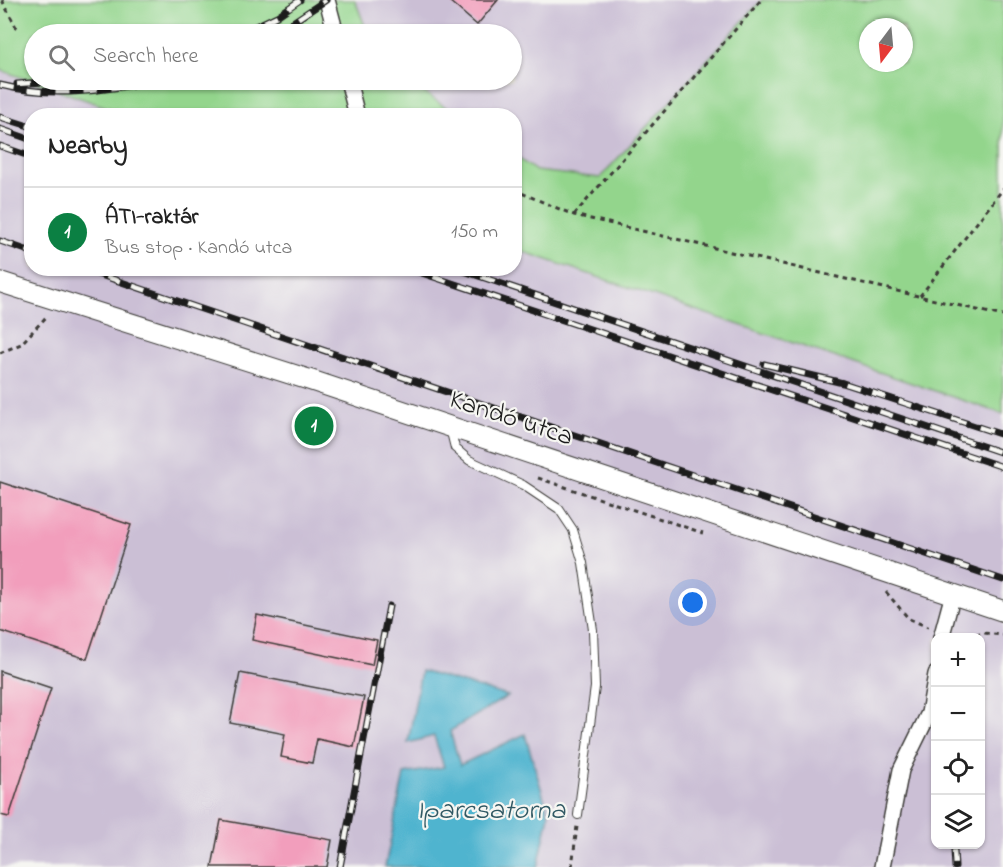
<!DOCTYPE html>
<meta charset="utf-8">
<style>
body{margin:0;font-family:"Indie Flower",sans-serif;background:#f6f6f6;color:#222}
.controls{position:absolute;right:18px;bottom:18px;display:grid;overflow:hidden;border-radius:12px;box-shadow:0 2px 4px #0004}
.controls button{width:54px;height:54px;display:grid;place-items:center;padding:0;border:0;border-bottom:2px solid #e0e0e0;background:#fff;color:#222;font:30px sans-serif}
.compass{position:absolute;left:859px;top:18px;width:54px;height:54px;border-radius:50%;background:#fff;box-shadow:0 2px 4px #0004;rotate:196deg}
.you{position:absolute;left:693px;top:603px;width:21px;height:21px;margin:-15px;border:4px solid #fff;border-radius:50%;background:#1a73e8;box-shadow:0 0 0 9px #1a73e833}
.badge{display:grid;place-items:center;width:39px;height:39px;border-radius:50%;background:#0b8043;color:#fff;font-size:20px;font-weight:700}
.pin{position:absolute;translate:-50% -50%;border:3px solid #fff;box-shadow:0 2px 6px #0006}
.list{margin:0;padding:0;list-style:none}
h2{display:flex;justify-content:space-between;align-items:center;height:78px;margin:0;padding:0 24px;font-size:26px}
h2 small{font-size:20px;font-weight:400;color:#767676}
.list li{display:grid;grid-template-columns:39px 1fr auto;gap:18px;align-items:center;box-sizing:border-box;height:90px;padding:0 24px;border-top:2px solid #e0e0e0}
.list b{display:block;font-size:22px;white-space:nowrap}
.list p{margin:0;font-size:20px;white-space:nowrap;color:#767676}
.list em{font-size:20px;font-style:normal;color:#767676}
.icon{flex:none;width:33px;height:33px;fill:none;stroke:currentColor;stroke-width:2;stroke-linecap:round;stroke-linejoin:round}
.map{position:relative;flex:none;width:1003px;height:867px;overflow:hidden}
.search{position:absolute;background:#fff;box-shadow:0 2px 4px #0004;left:24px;top:24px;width:498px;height:66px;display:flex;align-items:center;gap:15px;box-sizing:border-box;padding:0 21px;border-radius:33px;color:#767676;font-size:22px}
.panel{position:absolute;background:#fff;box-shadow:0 2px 4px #0004;left:24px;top:108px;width:498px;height:168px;border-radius:24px}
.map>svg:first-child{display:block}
.industrial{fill:#cbbfd5;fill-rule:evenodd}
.green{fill:#93d58c;stroke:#587854;stroke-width:1.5;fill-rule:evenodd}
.water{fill:#50b4cf;stroke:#366876;stroke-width:1.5}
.building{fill:#f29ebc}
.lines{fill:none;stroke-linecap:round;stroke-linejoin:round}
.service-casing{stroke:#3c3b38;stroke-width:10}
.minor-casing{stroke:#3c3b38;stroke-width:18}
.tertiary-casing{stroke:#3c3b38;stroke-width:22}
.path{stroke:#3c3b38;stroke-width:3;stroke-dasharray:4.5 4.5;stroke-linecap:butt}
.service{stroke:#fff;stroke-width:8}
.minor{stroke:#fff;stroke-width:15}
.tertiary{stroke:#fff;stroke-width:20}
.rail-casing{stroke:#1c1c1c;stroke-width:7}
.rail{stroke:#f6f6f2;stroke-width:4.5;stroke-dasharray:14;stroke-linecap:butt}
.labels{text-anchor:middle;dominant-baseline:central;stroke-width:4.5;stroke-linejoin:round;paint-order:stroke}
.street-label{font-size:27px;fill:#1c1c1c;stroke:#f6f6f2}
.water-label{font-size:28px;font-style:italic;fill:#315964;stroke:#f6f6f2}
</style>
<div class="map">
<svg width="1003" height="867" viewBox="0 0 1003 867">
<rect width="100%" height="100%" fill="#f6f6f2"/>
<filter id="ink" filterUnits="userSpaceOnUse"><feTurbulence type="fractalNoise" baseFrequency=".0167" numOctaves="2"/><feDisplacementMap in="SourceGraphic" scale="12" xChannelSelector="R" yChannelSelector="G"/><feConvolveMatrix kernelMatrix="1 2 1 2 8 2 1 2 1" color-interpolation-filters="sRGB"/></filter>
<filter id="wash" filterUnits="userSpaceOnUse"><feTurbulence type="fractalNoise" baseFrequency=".008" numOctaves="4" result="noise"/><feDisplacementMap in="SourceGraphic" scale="24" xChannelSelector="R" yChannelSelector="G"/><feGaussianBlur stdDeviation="1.35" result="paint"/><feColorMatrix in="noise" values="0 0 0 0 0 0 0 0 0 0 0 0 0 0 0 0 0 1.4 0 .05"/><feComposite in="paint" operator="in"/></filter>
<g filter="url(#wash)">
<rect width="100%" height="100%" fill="#efebd7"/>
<path class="industrial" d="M355,0H762L600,178L536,171L515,156L514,116L457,115L406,80H512V34H368Z
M0,70L129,115L32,116V268H514L515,249L1003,414V867H538L549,815L525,734L459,765L450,731L507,697L421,672L408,743L434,736L444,767L404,774L385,867H0ZM936,638H980V844H936Z"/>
<path class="green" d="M0,0H355L368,34H34V80H406L457,115H129L0,70Z
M762,0H1003V414L515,249V156L536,171L600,178ZM868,27H904V63H868Z"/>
<path class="water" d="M421,671L508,696L450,731L460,765L525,734L549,815L538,867H385L404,774L444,767L434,736L408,743Z"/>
<g id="blocks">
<path class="building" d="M448,0H498L477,25Z
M0,482L131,525L87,659L0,631Z
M257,615L377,640L372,665L252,640Z
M0,671L51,688L9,817L0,815Z
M240,673L364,697L354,747L317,739L312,763L281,757L285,734L230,723Z
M221,820L332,840L327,867H212Z"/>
</g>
</g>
<g filter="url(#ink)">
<use href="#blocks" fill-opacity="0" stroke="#3c3b38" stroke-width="1.5"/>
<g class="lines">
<g class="service-casing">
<path id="service" d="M450,428L455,448L469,460L523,485L559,509L573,530L583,563L593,630L595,687L578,815"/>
</g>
<g class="minor-casing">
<path id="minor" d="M327,0L336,34
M348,80L357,116
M941,638L953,594
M882,867L901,770L929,713L936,674"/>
</g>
<g class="tertiary-casing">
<path id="tertiary" d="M0,282L310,380L1003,611"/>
</g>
<path class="path" d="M2,0L17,29
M514,190L574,215L1003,316
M574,215L761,0
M920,296L1003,189
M0,353L21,344L47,316
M538,478L703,533
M886,592L909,619L928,627
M958,635L966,637L983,633L1003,635
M572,867L577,826"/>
<use href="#service" class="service"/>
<use href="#minor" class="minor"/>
<use href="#tertiary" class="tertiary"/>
<g class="rail-casing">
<path id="rail" d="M239,34L277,16L300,0
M275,34L326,0
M17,84L68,80
M0,85C52,98 106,91 158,80
M0,117L32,127
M0,129L32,140
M0,146L32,157
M0,241L32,252
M80,268L1003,580
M407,268L1003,467
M455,268L1003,453
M764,364L843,383L1003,435
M954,850L955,867
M340,867L389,606"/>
</g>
<use href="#rail" class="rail"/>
</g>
</g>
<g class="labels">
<g class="street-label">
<text transform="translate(511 419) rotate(18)">Kandó utca</text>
</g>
<g class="water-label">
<text x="491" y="811">Iparcsatorna</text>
</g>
</g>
</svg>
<div class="controls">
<button>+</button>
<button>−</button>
<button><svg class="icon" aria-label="locate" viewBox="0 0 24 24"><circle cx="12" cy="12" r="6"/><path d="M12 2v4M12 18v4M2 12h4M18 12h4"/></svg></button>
<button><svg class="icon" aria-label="layers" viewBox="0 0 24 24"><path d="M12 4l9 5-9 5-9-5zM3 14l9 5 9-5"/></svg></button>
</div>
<svg class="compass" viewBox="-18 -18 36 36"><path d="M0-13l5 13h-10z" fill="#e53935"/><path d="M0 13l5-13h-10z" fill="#767676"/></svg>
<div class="you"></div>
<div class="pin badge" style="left:314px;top:426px">1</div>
<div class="search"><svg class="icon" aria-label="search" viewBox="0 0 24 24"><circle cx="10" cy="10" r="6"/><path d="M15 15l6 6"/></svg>Search here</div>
<section class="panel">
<h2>Nearby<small></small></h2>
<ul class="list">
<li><span class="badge">1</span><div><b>ÁTI-raktár</b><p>Bus stop · Kandó utca</p></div><em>150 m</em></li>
</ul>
</section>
</div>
